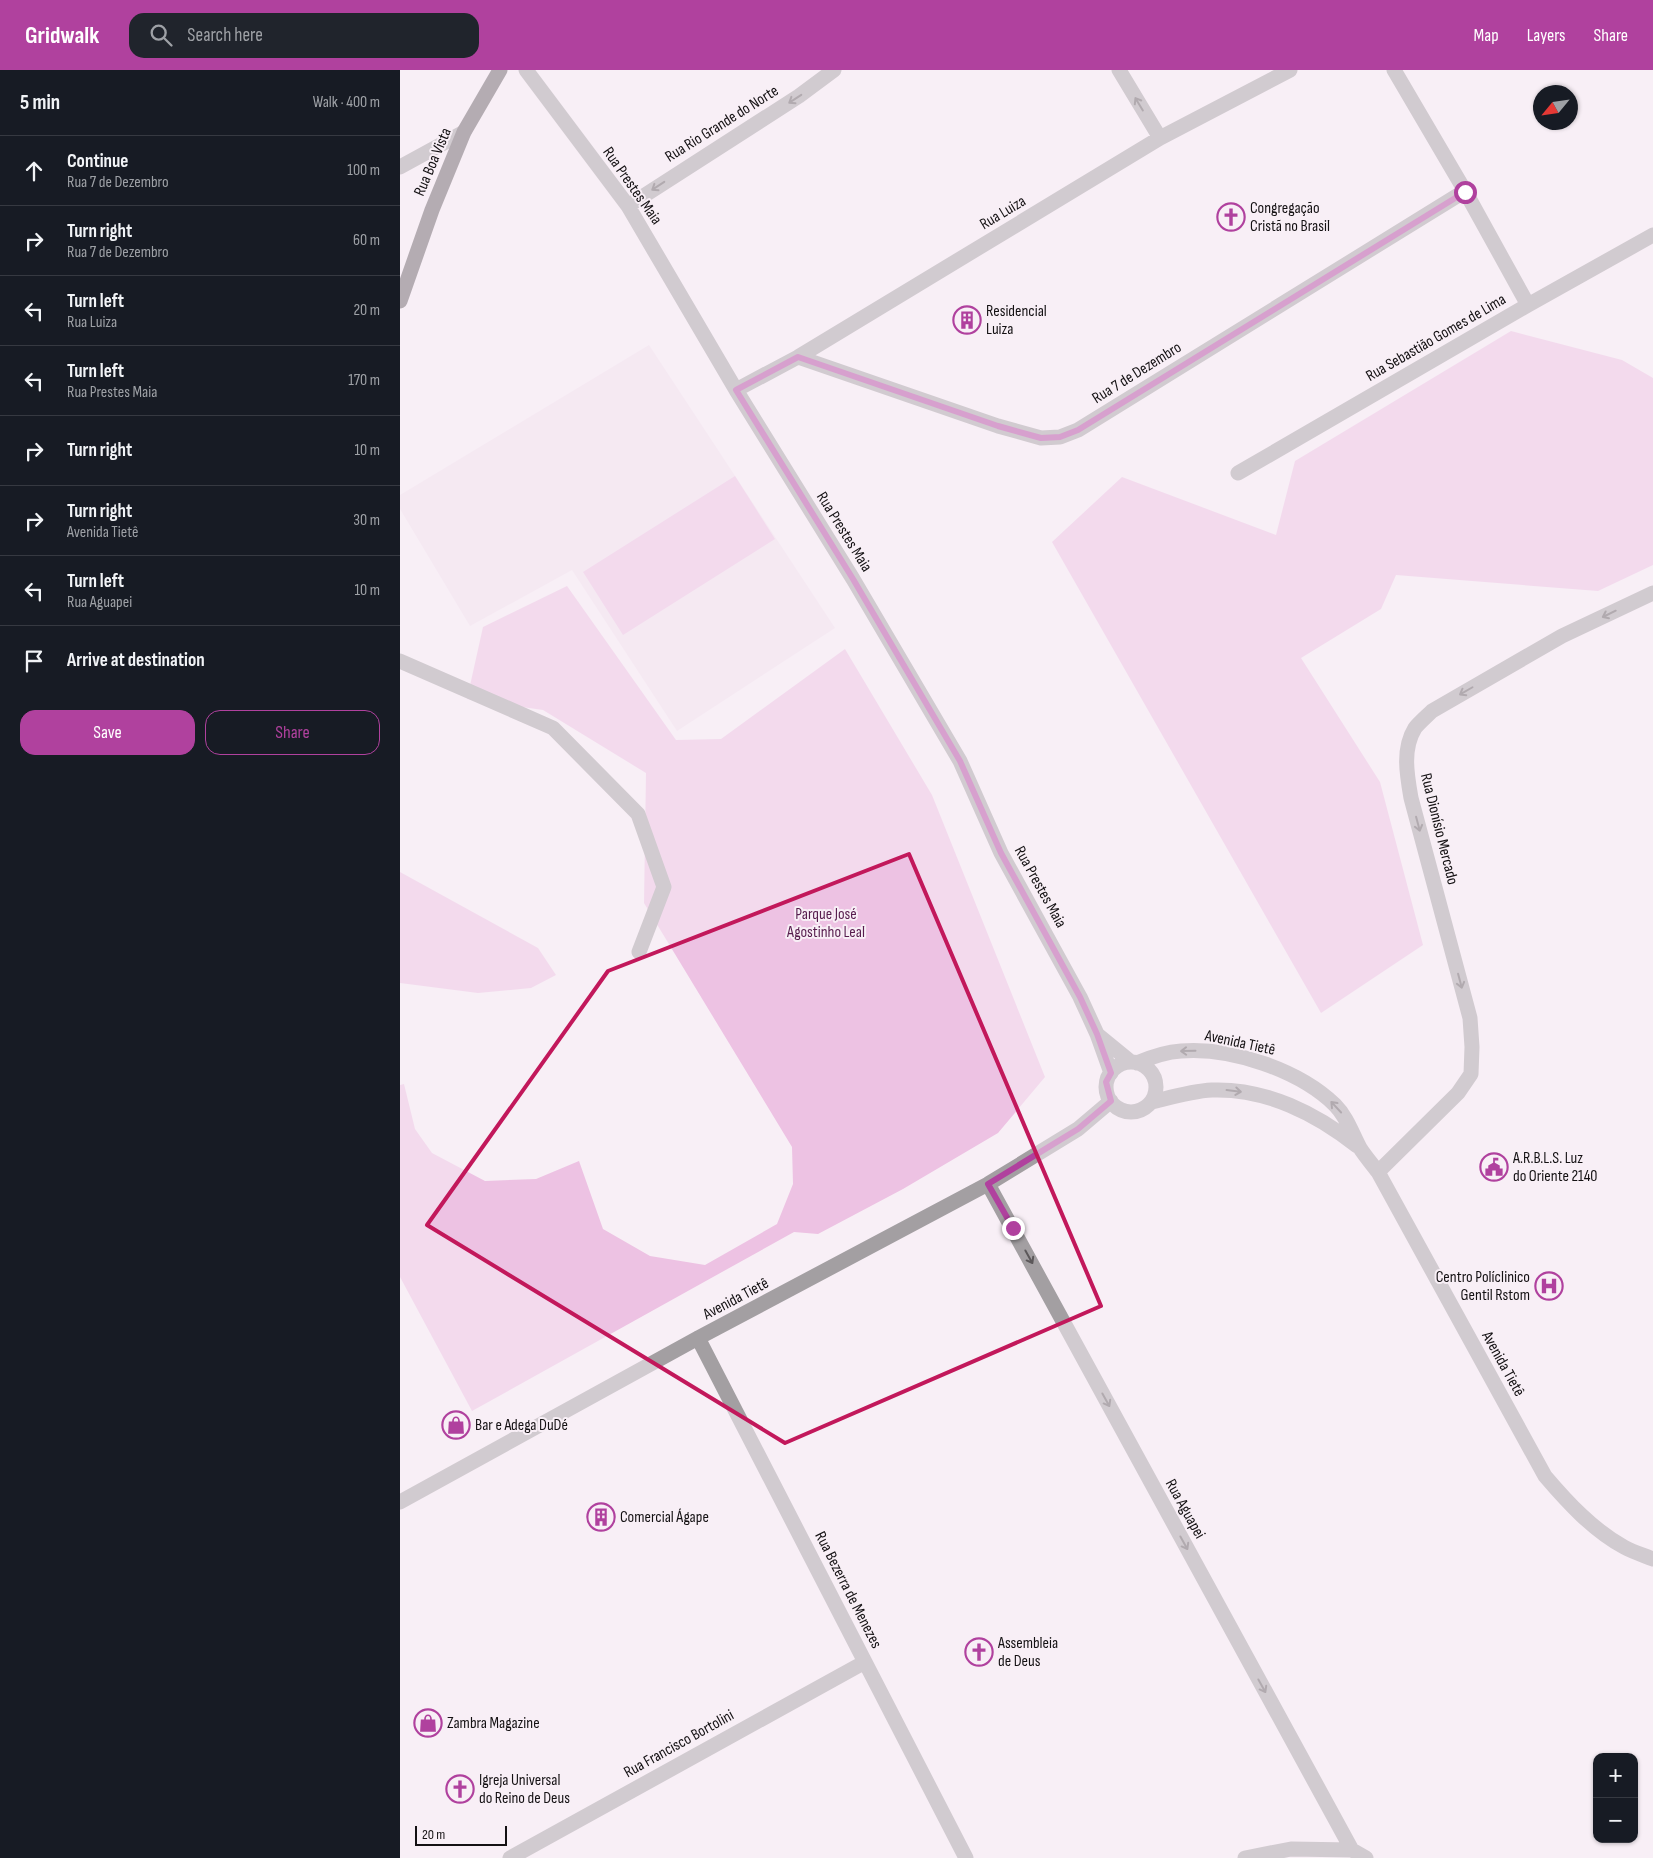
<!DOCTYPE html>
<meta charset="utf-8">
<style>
body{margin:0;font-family:"Sofia Sans Condensed",sans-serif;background:#20242c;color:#f1f3f6}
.controls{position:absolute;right:15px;bottom:15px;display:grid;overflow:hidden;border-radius:10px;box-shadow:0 1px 4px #0004}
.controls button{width:45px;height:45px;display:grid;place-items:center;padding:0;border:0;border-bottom:1px solid #363941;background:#171b24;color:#f1f3f6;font:25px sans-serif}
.compass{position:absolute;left:1133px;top:15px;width:45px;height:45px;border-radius:50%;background:#171b24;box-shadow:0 1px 4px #0004;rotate:241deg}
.scale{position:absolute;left:15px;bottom:12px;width:92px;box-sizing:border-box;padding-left:5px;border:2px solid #141113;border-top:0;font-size:14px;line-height:18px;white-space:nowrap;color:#141113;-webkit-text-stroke:4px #f8eff6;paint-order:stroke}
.stop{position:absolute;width:15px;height:15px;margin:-11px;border:4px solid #b0419e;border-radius:50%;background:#fff}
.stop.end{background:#b0419e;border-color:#fff;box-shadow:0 1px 5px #0008}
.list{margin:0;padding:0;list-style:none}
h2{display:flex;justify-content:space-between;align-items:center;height:65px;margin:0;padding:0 20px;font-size:21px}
h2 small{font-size:16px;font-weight:400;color:#9ea1a6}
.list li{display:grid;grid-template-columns:32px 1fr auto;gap:15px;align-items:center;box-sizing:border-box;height:70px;padding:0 20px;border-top:1px solid #363941}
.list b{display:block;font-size:19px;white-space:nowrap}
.list p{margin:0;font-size:16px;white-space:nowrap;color:#9ea1a6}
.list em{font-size:16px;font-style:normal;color:#9ea1a6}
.actions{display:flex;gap:10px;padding:15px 20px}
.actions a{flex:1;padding:11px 0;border:1px solid #b0419e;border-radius:15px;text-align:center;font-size:18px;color:#b0419e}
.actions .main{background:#b0419e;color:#fff}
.icon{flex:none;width:28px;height:28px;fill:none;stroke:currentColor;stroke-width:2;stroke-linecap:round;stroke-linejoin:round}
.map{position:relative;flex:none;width:1253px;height:1788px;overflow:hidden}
header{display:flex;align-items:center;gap:30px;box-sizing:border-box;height:70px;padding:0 25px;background:#b0419e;color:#fff}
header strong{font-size:24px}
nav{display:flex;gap:28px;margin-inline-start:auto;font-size:18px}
.search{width:350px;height:45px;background:#20242c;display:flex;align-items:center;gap:12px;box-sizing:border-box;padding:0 18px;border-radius:15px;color:#9ea1a6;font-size:19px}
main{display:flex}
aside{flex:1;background:#171b24}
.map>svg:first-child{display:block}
.built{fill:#f2e2ee}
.green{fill:#edc2e3}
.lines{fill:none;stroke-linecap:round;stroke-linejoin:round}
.minor{stroke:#a39fa2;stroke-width:15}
.major{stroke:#635c61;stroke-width:15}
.oneway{stroke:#5c585a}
.route{stroke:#b0419e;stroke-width:6}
.marked{fill:none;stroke:#c2185b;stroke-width:4;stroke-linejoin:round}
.labels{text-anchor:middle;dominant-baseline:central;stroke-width:4;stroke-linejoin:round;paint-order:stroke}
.street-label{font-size:16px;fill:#141113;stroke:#f8eff6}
.poi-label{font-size:16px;fill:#141113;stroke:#f8eff6;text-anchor:start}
.park-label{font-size:16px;fill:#571d4e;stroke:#f8eff6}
</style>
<header>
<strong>Gridwalk</strong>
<div class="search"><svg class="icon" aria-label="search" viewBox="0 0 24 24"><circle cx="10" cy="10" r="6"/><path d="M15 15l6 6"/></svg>Search here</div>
<nav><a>Map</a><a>Layers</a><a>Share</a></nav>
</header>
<main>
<aside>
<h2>5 min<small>Walk · 400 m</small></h2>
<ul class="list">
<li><svg class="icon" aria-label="ahead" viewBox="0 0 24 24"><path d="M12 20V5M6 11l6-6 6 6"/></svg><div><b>Continue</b><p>Rua 7 de Dezembro</p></div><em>100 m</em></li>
<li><svg class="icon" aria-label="right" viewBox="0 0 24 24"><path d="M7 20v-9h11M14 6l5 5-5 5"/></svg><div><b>Turn right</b><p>Rua 7 de Dezembro</p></div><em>60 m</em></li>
<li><svg class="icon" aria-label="left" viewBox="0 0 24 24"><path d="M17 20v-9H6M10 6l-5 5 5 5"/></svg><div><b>Turn left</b><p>Rua Luiza</p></div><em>20 m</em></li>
<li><svg class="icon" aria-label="left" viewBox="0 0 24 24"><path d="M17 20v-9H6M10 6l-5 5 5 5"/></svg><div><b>Turn left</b><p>Rua Prestes Maia</p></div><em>170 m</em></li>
<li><svg class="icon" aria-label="right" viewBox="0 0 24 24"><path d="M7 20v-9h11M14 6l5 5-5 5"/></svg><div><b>Turn right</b></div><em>10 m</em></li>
<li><svg class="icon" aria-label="right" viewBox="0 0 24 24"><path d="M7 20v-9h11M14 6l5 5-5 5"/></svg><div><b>Turn right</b><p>Avenida Tietê</p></div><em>30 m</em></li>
<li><svg class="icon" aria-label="left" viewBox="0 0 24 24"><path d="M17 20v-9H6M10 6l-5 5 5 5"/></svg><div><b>Turn left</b><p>Rua Aguapei</p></div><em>10 m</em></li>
<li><svg class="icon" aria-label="arrive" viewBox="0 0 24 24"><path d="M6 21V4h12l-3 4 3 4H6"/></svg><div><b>Arrive at destination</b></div></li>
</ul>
<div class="actions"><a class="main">Save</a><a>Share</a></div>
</aside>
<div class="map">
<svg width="1253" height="1788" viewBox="0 0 1253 1788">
<rect width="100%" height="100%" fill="#f8eff6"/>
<path class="built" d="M249,275L435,558L277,661L172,500L70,556L0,439V425Z"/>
<path class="green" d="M1111,261L1222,290L1253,308V495L1198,521L996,505L981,539L901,588L980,712L1023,875L921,943L652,472L722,407L876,465L895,391Z
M335,406L375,469L223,565L183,502Z
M167,516L276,670L321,669L445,579L532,725L645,1007L598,1063L503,1119L418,1164L394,1162L72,1341L0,1207V1015L4,1014L15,1059L32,1083L85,1111L136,1109L179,1091L203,1159L250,1186L305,1195L377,1154L393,1114L392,1077L244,833L246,703L143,640L67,629L83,557Z
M0,802L138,878L156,905L131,918L78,923L0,913Z"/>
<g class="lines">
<path class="minor" d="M126,0L228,136L336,320L453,509L560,691L601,783L680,927L697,964L711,1003
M719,0L760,68
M994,0L1065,121L1128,235
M0,97L64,62
M228,136L399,26L434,0
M398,287L598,356L641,368L660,367L678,360L1065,121
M336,320L398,287L760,68L890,0
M838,403L1128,235L1253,165
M0,591L153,658L238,744L264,817L239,882
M698,965L731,992
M706 1017a25 25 0 1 1 50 0a25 25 0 1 1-50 0Z
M737,993C751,987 765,982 781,981C831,977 899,1000 935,1035C947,1047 952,1063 960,1078C965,1086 972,1094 978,1102L1145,1406C1168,1433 1193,1460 1224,1477C1233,1482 1243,1485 1253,1489
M752,1032C772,1027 792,1021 812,1020C866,1018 917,1044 957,1076
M978,1102L1058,1023L1071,1004L1072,977L1070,948L1011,728C1007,705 1002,679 1015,658C1020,652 1027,646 1032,641L1162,566L1253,523
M588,1114L952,1780
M298,1268L566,1788
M0,1432L298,1268L588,1114L678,1059L711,1031
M110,1788L465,1592
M845,1788L891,1779L952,1780L966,1788"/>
<path class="major" d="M0,231L32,140L64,62L100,0"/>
</g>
<defs><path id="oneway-shaft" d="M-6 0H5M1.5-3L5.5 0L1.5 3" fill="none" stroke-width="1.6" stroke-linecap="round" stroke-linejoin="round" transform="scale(1.25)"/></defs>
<g class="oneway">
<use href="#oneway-shaft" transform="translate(395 29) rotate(147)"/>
<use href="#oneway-shaft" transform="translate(739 34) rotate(-121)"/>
<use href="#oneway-shaft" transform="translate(258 116) rotate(147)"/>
<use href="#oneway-shaft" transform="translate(1209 544) rotate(154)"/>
<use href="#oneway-shaft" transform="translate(1066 621) rotate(150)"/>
<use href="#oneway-shaft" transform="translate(1018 754) rotate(75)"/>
<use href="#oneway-shaft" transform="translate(1060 911) rotate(75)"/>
<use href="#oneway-shaft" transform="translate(788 981) rotate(179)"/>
<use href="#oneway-shaft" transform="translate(834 1021) rotate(7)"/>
<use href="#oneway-shaft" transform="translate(936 1037) rotate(-133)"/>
<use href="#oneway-shaft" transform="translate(629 1187) rotate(61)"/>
<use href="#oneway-shaft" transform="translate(706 1330) rotate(61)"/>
<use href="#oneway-shaft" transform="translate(784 1473) rotate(61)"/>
<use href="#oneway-shaft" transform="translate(862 1616) rotate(61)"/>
</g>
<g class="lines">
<path class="route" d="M613,1158L588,1114L678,1059L711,1031L706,1012L711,1003L697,964L680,927L601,783L560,691L453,509L336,320L398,287L598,356L641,368L660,367L678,360L1065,122"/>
</g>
<path d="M0 0H1253V1788H0ZM509,784L701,1236L385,1373L27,1155L208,901Z" fill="#f8eff6" fill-opacity=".55" fill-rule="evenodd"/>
<path class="marked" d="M509,784L701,1236L385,1373L27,1155L208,901Z"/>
<defs>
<g id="church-ring" transform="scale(1.4375)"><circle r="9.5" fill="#f8eff6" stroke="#b0419e" stroke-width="1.5"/><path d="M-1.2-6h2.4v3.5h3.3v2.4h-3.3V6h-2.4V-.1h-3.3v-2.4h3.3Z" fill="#b0419e"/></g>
<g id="building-ring" transform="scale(1.4375)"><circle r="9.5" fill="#f8eff6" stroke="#b0419e" stroke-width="1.5"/><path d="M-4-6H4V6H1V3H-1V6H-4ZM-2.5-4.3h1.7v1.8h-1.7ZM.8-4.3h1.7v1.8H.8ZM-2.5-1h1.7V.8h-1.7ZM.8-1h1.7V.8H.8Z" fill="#b0419e"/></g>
<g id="civic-ring" transform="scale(1.4375)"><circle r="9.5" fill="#f8eff6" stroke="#b0419e" stroke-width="1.5"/><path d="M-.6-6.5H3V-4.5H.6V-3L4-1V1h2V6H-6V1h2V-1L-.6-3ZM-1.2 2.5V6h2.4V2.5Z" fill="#b0419e"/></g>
<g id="hospital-ring" transform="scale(1.4375)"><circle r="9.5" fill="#f8eff6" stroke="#b0419e" stroke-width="1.5"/><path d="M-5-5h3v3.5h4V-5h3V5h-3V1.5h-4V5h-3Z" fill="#b0419e"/></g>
<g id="shop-ring" transform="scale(1.4375)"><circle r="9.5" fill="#f8eff6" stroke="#b0419e" stroke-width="1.5"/><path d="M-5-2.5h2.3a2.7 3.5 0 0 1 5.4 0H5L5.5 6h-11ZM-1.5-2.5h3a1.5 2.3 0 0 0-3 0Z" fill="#b0419e"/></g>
</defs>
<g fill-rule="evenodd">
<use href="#church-ring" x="831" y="147"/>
<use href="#building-ring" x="567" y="250"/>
<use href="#civic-ring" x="1094" y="1097"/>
<use href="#hospital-ring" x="1149" y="1216"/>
<use href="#shop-ring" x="56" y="1355"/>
<use href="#building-ring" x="201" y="1447"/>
<use href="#church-ring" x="579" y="1582"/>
<use href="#shop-ring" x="28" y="1653"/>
<use href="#church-ring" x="60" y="1719"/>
</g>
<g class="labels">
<g class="street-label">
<text transform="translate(322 54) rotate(-32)">Rua Rio Grande do Norte</text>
<text transform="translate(33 92) rotate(-67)">Rua Boa Vista</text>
<text transform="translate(232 116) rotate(55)">Rua Prestes Maia</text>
<text transform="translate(603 143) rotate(-31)">Rua Luiza</text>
<text transform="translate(1036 268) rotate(-30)">Rua Sebastião Gomes de Lima</text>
<text transform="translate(737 303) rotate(-32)">Rua 7 de Dezembro</text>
<text transform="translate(444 462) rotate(58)">Rua Prestes Maia</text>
<text transform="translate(1039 759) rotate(76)">Rua Dionísio Mercado</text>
<text transform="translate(640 817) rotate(61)">Rua Prestes Maia</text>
<text transform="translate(840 973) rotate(12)">Avenida Tietê</text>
<text transform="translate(336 1229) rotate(-28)">Avenida Tietê</text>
<text transform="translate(1103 1294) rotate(61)">Avenida Tietê</text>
<text transform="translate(785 1439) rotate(61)">Rua Aguapei</text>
<text transform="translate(448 1520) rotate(63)">Rua Bezerra de Menezes</text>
<text transform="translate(279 1674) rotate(-29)">Rua Francisco Bortolini</text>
</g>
<g class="poi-label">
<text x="850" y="138">Congregação<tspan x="850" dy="18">Cristã no Brasil</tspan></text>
<text x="586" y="241">Residencial<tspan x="586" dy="18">Luiza</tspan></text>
<text x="1113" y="1088">A.R.B.L.S. Luz<tspan x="1113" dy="18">do Oriente 2140</tspan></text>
<text x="1130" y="1207" text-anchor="end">Centro Políclinico<tspan x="1130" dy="18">Gentil Rstom</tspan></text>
<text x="75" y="1355">Bar e Adega DuDé</text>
<text x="220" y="1447">Comercial Ágape</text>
<text x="598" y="1573">Assembleia<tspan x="598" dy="18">de Deus</tspan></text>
<text x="47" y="1653">Zambra Magazine</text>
<text x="79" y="1710">Igreja Universal<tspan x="79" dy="18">do Reino de Deus</tspan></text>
</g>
<g class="park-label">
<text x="426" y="844">Parque José<tspan x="426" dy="18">Agostinho Leal</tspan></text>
</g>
</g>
</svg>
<div class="controls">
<button>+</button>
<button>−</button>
</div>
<svg class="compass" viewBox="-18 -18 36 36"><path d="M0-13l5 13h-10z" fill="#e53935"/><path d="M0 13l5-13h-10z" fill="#9ea1a6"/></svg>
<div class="scale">20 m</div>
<div class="stop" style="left:1065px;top:122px"></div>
<div class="stop end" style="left:613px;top:1158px"></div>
</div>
</main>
